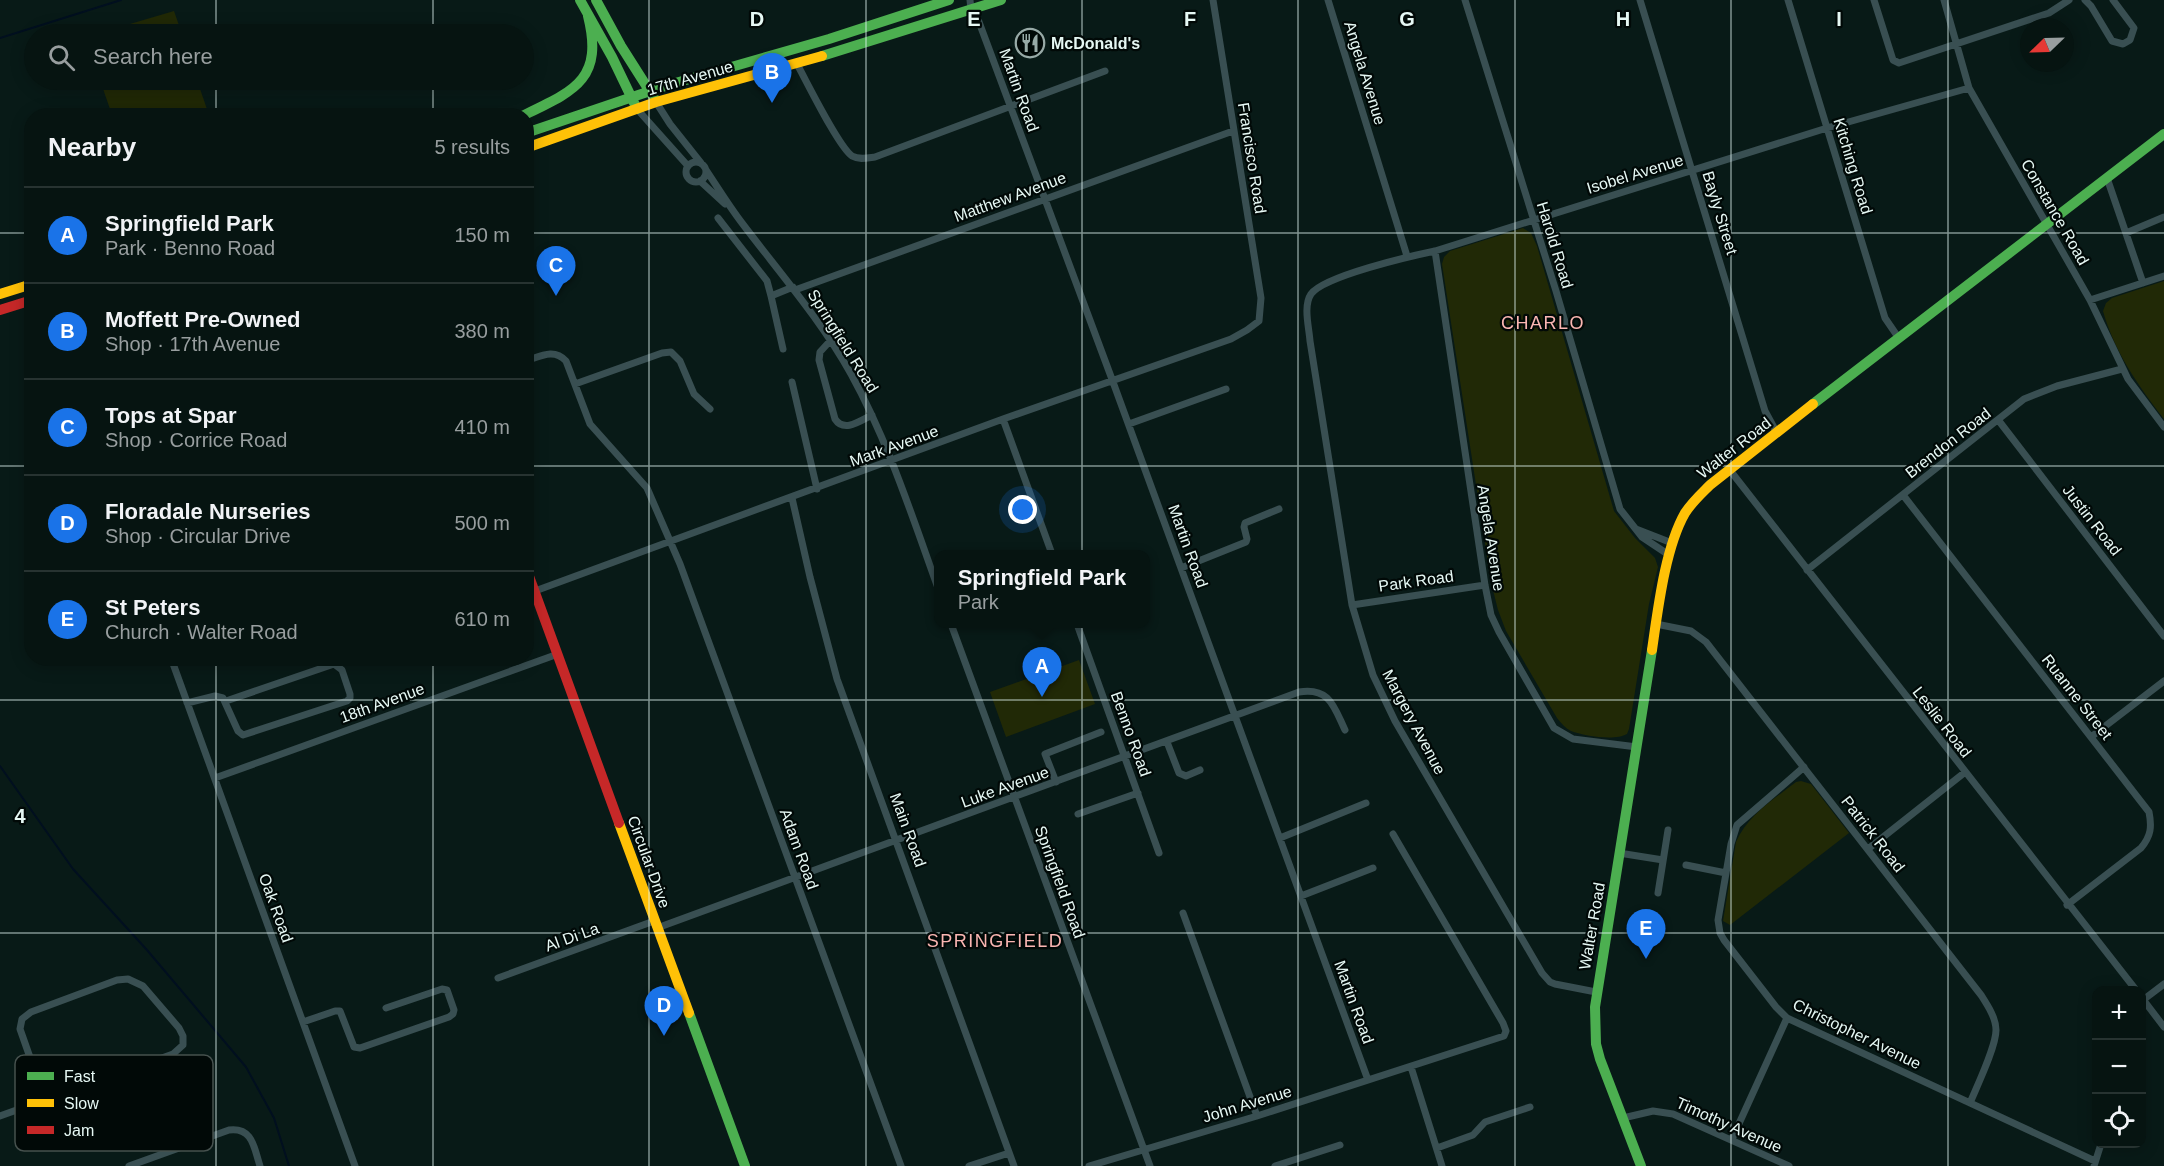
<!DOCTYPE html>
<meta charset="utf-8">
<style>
body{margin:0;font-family:Arial,sans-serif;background:#0f1d1a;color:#f1f3f6}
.controls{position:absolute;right:18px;bottom:18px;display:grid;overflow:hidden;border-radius:12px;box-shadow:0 3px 15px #0003}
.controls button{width:54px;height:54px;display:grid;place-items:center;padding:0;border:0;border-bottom:2px solid #273331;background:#061411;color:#f1f3f6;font:30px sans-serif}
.compass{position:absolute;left:2020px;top:18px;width:54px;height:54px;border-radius:50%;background:#061411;box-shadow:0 3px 15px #0003;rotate:247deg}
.you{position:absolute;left:1023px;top:510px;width:21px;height:21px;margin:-15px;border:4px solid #fff;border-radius:50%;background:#1a73e8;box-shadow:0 0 0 9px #1a73e833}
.badge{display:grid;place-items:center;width:39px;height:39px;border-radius:50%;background:#1a73e8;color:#fff;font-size:20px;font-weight:700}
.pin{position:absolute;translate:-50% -50px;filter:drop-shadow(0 2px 3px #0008)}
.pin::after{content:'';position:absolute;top:32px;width:21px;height:18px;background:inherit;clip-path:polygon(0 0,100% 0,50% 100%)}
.popup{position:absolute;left:934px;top:550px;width:216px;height:78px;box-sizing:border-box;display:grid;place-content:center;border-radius:12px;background:#061411;filter:drop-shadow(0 2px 4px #0005);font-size:20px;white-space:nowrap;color:#989e9f}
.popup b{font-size:22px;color:#f1f3f6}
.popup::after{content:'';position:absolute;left:50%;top:100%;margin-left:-12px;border:12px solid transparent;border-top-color:#061411}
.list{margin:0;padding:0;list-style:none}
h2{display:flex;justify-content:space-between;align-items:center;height:78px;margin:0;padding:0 24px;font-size:26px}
h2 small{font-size:20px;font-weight:400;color:#989e9f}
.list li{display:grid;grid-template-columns:39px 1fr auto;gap:18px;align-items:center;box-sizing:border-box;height:96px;padding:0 24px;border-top:2px solid #273331}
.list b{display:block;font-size:22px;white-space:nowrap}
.list p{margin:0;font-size:20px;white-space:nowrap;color:#989e9f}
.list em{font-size:20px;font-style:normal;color:#989e9f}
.icon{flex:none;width:33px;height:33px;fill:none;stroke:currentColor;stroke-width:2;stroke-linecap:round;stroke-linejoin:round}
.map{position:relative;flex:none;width:2164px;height:1166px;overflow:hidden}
.search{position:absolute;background:#061411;box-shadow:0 3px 15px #0003;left:24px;top:24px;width:510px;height:66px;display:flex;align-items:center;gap:15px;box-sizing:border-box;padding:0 21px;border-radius:33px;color:#989e9f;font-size:22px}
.panel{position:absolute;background:#061411;box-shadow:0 3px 15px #0003;left:24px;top:108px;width:510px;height:558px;border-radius:24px}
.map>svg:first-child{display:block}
.green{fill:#212906}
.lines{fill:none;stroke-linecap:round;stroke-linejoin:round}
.stream{stroke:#010f1f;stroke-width:2}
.street{stroke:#394f52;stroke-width:7}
.fast{stroke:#4caf50;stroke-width:10}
.slow{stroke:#ffc107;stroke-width:10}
.jam{stroke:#c62828;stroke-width:10}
.grid{fill:none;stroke:#e6f8f4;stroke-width:1.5;stroke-opacity:0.55}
.labels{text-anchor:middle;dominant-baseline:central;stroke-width:4.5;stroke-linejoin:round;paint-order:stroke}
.poi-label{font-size:16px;font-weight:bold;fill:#e6f8f4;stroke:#010907;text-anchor:start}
.street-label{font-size:16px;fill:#e6f8f4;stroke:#010907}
.neighbourhood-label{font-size:18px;letter-spacing:1.5px;fill:#fab6b2;stroke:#010907}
.key{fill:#010907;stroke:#46514e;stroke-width:1.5}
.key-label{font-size:16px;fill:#e6f8f4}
.grid-label{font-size:20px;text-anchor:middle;font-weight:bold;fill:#e6f8f4;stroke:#010907;stroke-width:4.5;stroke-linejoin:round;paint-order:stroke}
</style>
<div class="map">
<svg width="2164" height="1166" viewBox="0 0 2164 1166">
<rect width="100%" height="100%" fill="#081a17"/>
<path class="green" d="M174,11L182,34H96Z
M100,80H197L209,115H112Z
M1523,228L1531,233L1537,246L1614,511L1635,538L1655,558L1658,567L1649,604L1629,729L1627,734C1615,741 1584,736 1571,731C1565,728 1561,723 1557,718L1506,631L1498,610L1491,582L1442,264L1444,257L1450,251Z
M2164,281V419C2139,387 2114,351 2103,311L2106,303L2112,298Z
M1079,660L1095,704L1006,737L990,692Z
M1801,781L1811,784L1849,833L1730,925L1723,921L1736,842C1748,815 1773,800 1796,782Z"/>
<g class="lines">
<path class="stream" d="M0,38L121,0
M0,766L73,869L147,950L246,1067L274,1118L289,1166"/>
<path class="street" d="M970,0L971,10L979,22L1113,382L1368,1080
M1328,0L1407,256
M1465,0L1556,291L1620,509L1642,537L1669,555
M1640,0L1765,411L1777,433
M1788,0L1885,318L1898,337
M1874,0L1893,60L1899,63L2049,13L2069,0
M1944,0L1969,88L2090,300L2128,379L2164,427
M2085,0L2091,6L2112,41L2123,44L2130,40L2134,28L2113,0
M797,64C807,82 838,146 852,156C859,160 867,158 875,157L1105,71
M656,102L670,124L701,163
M637,109L688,166
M686 172a10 10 0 1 1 20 0a10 10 0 1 1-20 0Z
M706,170C718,188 729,206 742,223C779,272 821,320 851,374C888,441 912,516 938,588
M2107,178L2143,283
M700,181L725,204
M718,218L767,281L771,296
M2126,233L2164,217
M1435,251L1485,585L1491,615L1499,632L1554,728L1573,739L1637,747
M795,290L1233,131
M2090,300L2164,276
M830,341L820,352L819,360L835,419C844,433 860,421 872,415
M783,349L771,296L793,287
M526,361C541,356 554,348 566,361L590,424L647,488L680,564L901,1166
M792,382L817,489
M575,384L662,353L671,352L680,361L694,394L710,409
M1003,419L1052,554
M1999,421L2164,636
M1129,424L1226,389
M1729,469L2136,990
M1903,495L2149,812C2152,827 2151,836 2141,848L2067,905
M792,498L810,577L837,679L1014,1166
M1636,529L1672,543
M1181,568L1246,542L1247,539L1244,527L1245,523L1279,509
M1807,570L2024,399L2057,386L2122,369
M535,591L1003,419L1231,339L1247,330L1259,321L1261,298L1213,0
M1352,605L1485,585
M951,624L1150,1166
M1077,624L1159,853
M1656,624L1691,631L1706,642L1981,995C1988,1006 1996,1018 1996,1030C1996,1047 1977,1086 1970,1103
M171,658L355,1166
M187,703L215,696L223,698L238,731L243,735L347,701L350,698V694L342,670L334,664L226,701
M2091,737L2164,681
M1167,742L1179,773L1186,776L1200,770
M1804,767L1737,825L1731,844L1718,920L1720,933L1724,940L1776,1007L1787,1018L2095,1161
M215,778L558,654
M1056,782L1045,754L1101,732
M1078,814L1138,793
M1280,838L1366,803
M1868,849L1964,773
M1619,853L1663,860
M1686,865L1726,873
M1658,893L1668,830
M1301,896L1373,868
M1183,913L1257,1116
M657,928L1299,692C1330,687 1334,707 1345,730
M498,978L654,921
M1596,992L1555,984L1550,982L1542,973L1395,721L1373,675L1352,605L1310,341C1309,327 1303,306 1311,294C1324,276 1411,256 1435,251L1827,128L1969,88
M2142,998L2164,1027
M2142,1007L2143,1000L2164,984
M303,1022L335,1011H340L354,1047L360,1048L449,1017L453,1014L454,1010L447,990L442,989L386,1008
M1411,1067L1442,1166
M0,1116L173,1054L183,1045V1036L179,1028L143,986L128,979L117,980L31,1012L22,1019L20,1029L45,1100
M1623,1118L1653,1111L1673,1114L1789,1166
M1732,1139L1787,1018
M1437,1148L1473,1135L1485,1122L1530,1107
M129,1166L229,1130C253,1127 254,1148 260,1166
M969,1166L1009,1153
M1089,1166L1257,1116L1504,1036L1506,1031L1503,1023L1393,834
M1275,1166L1340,1145
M2094,1166L2101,1144"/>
<path class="fast" d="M580,0L612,57L637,109
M596,0L621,46L654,98
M822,56L1001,0
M522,116C574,91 604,80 588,16
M526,133L665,86L829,39L949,0
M1813,404L2164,134
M689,1013L745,1166
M1641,1166L1600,1059L1596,1044L1595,1007L1652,650"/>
<path class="slow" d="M526,148L656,102L822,56
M0,294L32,284
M1652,650C1658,609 1665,548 1685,513C1692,502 1701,494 1710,485L1813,404
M619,823L689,1013"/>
<path class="jam" d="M0,310L32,300
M526,568L619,823"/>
</g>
<path class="grid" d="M216,0V34M433,0V34M649,0V1166M866,0V1166M1082,0V1166M1298,0V1166M1515,0V1166M1731,0V1166M1948,0V1166M216,80V116M433,80V116M0,233H32M526,233H2164M0,466H32M526,466H2164M216,658V1166M433,658V1166M0,700H2164M0,933H2164"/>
<defs>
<g id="restaurant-ring" transform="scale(1.5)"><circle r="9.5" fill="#010907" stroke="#98aaa7" stroke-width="1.5"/><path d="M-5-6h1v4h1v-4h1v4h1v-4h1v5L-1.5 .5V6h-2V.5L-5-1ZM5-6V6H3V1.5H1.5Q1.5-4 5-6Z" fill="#98aaa7"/></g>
</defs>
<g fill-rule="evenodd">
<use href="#restaurant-ring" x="1030" y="43"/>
</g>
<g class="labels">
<g class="poi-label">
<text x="1051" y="43">McDonald's</text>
</g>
<g class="street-label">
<text transform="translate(1365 73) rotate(73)">Angela Avenue</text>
<text transform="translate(690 78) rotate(-16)">17th Avenue</text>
<text transform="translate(1019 90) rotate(70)">Martin Road</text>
<text transform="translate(1252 158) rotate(81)">Francisco Road</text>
<text transform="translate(1853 166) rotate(73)">Kitching Road</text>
<text transform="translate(1635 174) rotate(-17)">Isobel Avenue</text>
<text transform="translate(1010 197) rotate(-20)">Matthew Avenue</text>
<text transform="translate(2055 212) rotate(60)">Constance Road</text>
<text transform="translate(1720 213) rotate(73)">Bayly Street</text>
<text transform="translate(1555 245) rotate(73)">Harold Road</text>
<text transform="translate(843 341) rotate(58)">Springfield Road</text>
<text transform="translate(1948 443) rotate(-38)">Brendon Road</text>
<text transform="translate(894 446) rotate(-20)">Mark Avenue</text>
<text transform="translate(1734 448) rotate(-38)">Walter Road</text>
<text transform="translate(2092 520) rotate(52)">Justin Road</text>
<text transform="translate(1491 538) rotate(81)">Angela Avenue</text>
<text transform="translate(1188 546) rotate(70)">Martin Road</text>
<text transform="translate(1416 581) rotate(-8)">Park Road</text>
<text transform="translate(2077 697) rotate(52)">Ruanne Street</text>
<text transform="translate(382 703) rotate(-20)">18th Avenue</text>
<text transform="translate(1414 722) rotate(62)">Margery Avenue</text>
<text transform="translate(1942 722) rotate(52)">Leslie Road</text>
<text transform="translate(1131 734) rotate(70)">Benno Road</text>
<text transform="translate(1005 787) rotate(-20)">Luke Avenue</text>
<text transform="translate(908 830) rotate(70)">Main Road</text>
<text transform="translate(1873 834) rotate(52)">Patrick Road</text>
<text transform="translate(799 849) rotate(70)">Adam Road</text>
<text transform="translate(649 862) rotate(70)">Circular Drive</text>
<text transform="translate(1060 882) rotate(70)">Springfield Road</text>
<text transform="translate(276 908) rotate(70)">Oak Road</text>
<text transform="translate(1592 926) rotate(-80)">Walter Road</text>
<text transform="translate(572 937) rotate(-20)">Al Di La</text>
<text transform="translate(1354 1002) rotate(70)">Martin Road</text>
<text transform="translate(1857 1034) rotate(26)">Christopher Avenue</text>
<text transform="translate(1247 1104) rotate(-17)">John Avenue</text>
<text transform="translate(1729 1125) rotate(24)">Timothy Avenue</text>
</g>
<g class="neighbourhood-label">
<text x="1543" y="323">CHARLO</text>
<text x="995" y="941">SPRINGFIELD</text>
</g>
</g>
<rect x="15" y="1055" width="198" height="96" rx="9" class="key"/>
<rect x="27" y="1072" width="27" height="8" fill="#4caf50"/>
<rect x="27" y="1099" width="27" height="8" fill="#ffc107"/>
<rect x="27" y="1126" width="27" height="8" fill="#c62828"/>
<g class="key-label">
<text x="64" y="1082">Fast</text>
<text x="64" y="1109">Slow</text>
<text x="64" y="1136">Jam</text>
</g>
<g class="grid-label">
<text x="757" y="26">D</text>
<text x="974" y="26">E</text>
<text x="1190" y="26">F</text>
<text x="1407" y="26">G</text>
<text x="1623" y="26">H</text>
<text x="1839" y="26">I</text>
<text x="20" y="823">4</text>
</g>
</svg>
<div class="controls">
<button>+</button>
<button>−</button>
<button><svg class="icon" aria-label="locate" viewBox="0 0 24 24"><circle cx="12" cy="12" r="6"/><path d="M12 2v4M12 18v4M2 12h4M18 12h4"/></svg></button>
</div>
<svg class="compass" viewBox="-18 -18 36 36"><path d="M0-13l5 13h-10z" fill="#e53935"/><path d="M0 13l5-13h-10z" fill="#989e9f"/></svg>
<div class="you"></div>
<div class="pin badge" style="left:1042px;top:697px">A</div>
<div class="popup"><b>Springfield Park</b>Park</div>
<div class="pin badge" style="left:772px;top:103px">B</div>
<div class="pin badge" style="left:556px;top:296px">C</div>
<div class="pin badge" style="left:664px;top:1036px">D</div>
<div class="pin badge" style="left:1646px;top:959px">E</div>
<div class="search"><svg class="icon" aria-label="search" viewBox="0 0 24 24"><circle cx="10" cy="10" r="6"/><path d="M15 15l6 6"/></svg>Search here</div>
<section class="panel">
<h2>Nearby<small>5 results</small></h2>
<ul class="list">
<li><span class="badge">A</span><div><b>Springfield Park</b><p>Park · Benno Road</p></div><em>150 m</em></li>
<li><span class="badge">B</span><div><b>Moffett Pre-Owned</b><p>Shop · 17th Avenue</p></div><em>380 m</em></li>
<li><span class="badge">C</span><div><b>Tops at Spar</b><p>Shop · Corrice Road</p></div><em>410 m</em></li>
<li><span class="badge">D</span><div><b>Floradale Nurseries</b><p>Shop · Circular Drive</p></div><em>500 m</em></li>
<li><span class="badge">E</span><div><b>St Peters</b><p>Church · Walter Road</p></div><em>610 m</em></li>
</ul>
</section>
</div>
